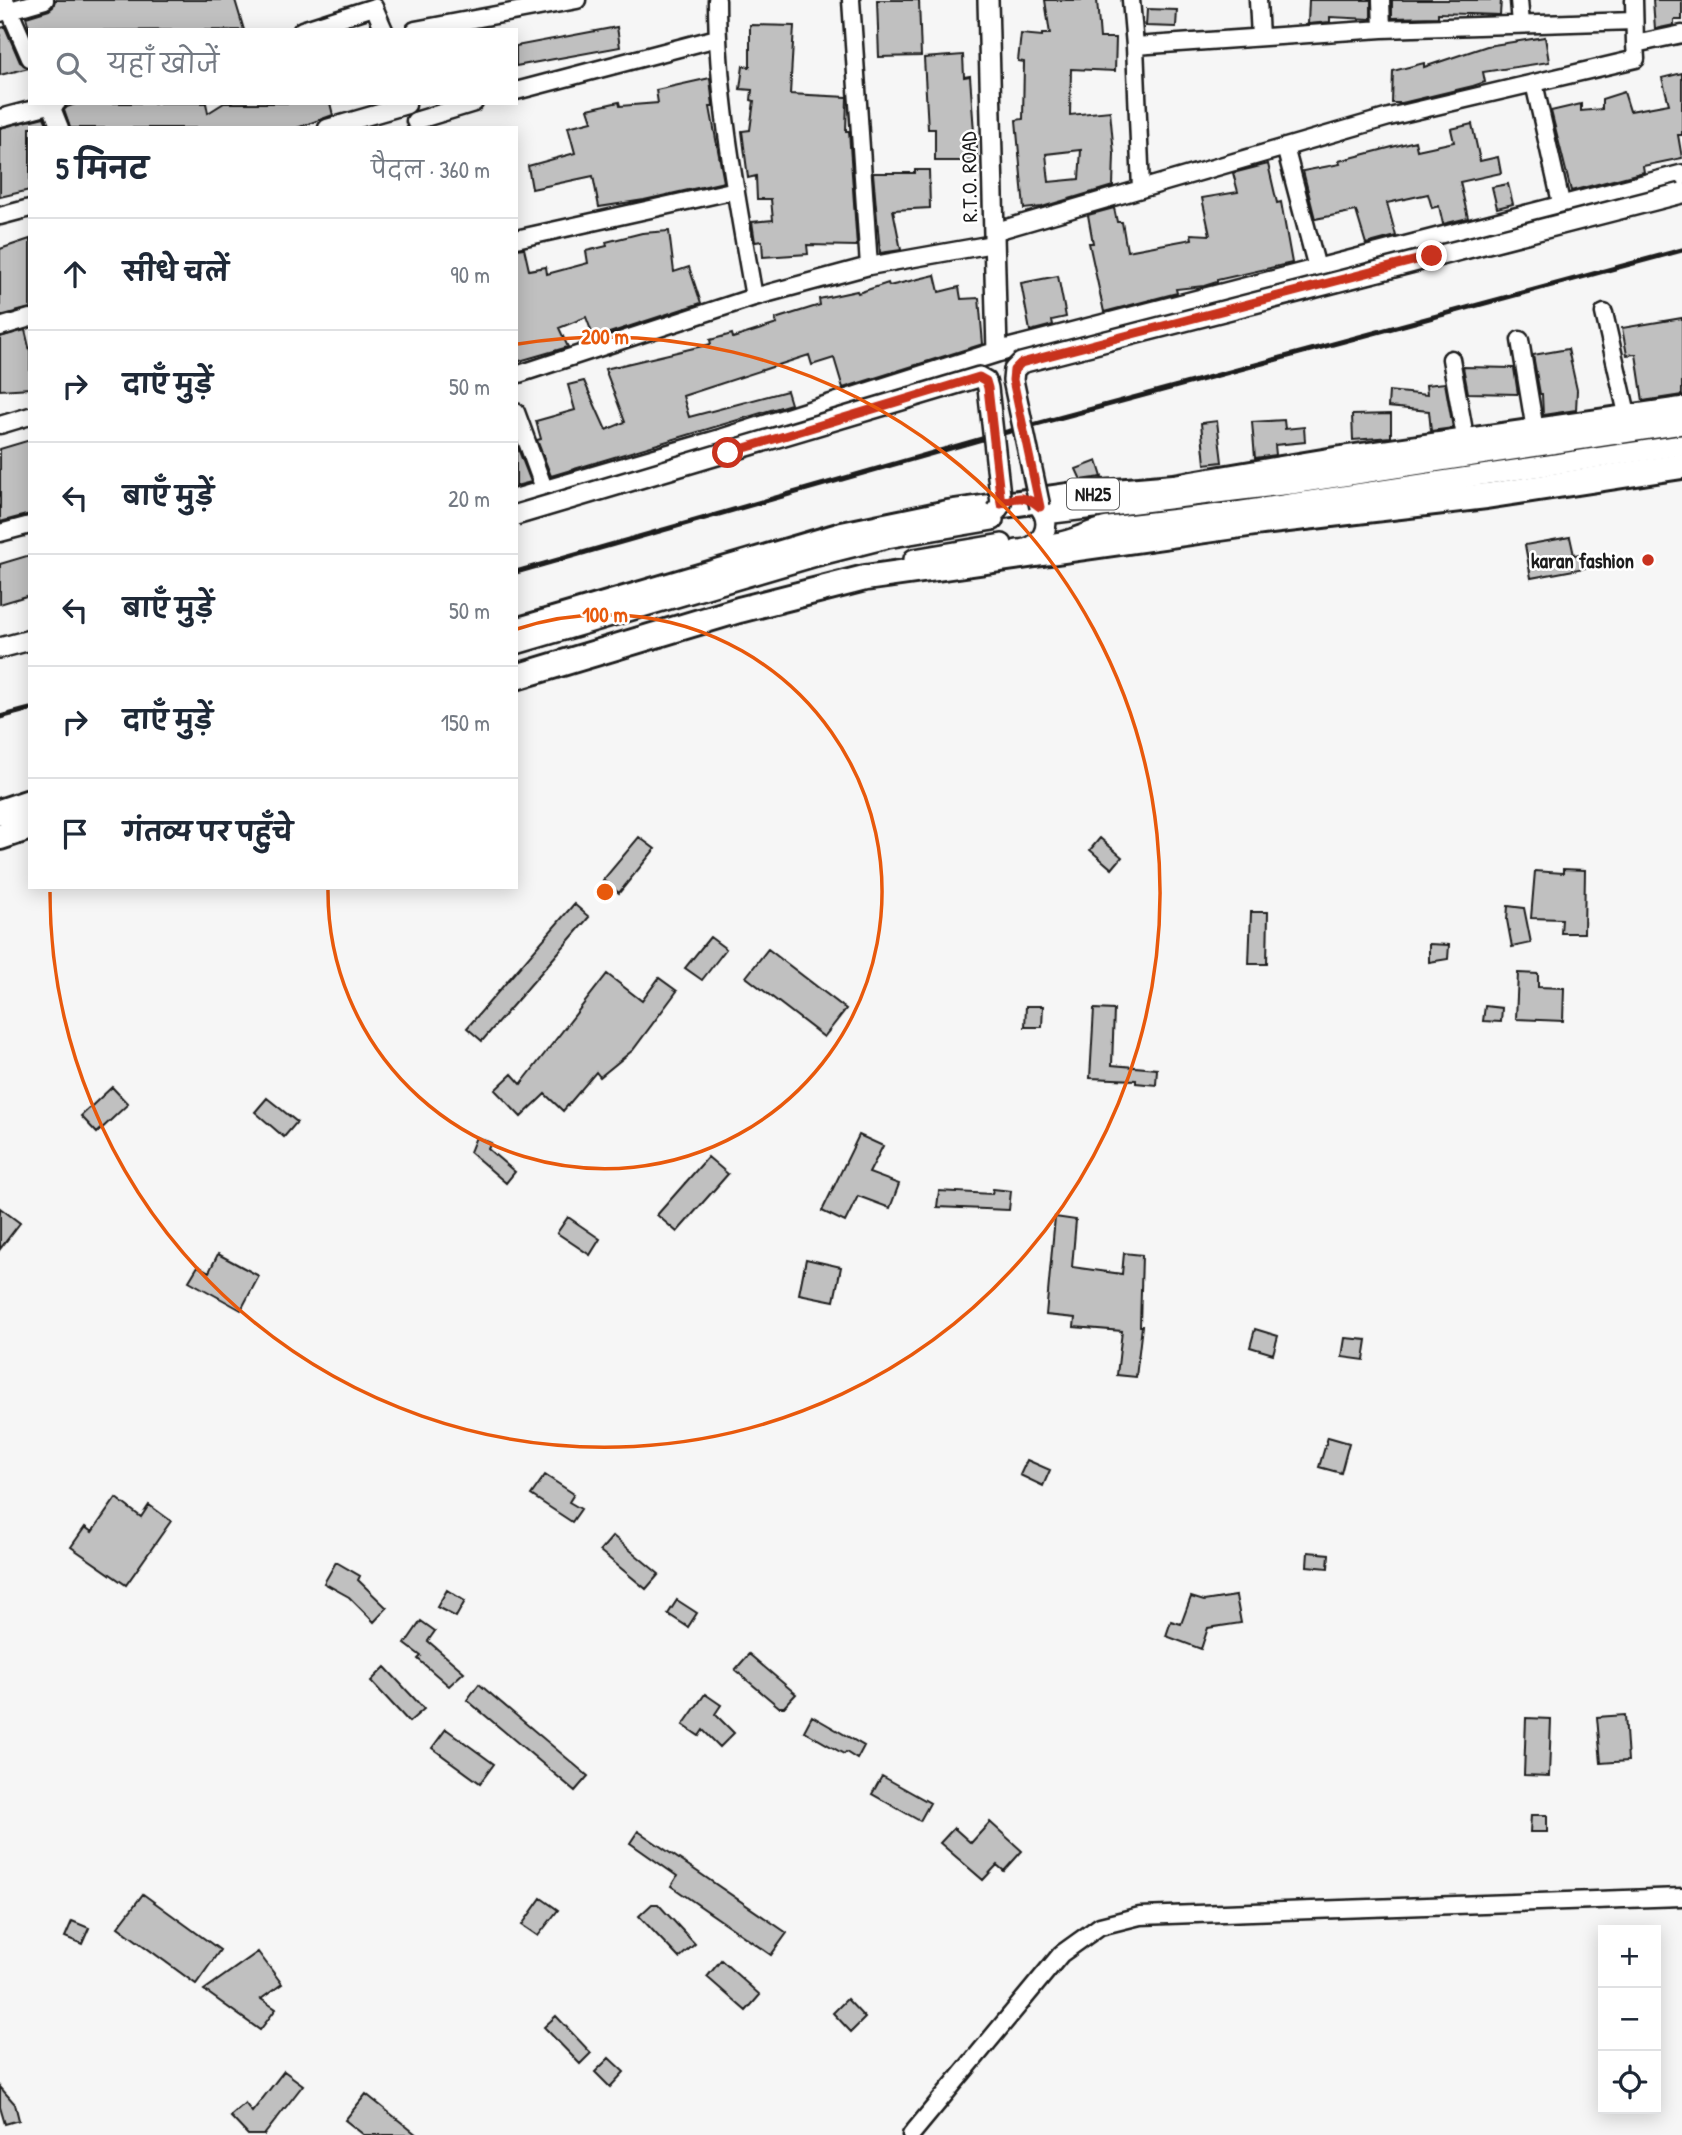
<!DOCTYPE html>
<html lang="hi">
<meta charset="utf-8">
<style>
body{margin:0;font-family:"Patrick Hand","Playpen Sans Deva",sans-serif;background:#f6f6f7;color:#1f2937}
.controls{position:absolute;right:21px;bottom:21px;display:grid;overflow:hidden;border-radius:0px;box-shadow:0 4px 18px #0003}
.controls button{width:63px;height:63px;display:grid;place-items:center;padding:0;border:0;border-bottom:2px solid #e0e1e3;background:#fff;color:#1f2937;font:35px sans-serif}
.stop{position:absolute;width:21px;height:21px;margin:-16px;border:5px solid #c8321e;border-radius:50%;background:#fff}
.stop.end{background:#c8321e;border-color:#fff;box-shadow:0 2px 7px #0008}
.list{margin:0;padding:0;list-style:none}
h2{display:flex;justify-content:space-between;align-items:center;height:91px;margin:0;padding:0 28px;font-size:30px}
h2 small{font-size:23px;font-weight:400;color:#747a83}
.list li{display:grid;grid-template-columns:46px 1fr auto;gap:21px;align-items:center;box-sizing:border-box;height:112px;padding:0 28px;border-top:2px solid #e0e1e3}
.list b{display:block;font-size:26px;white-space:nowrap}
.list em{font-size:23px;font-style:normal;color:#747a83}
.icon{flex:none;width:38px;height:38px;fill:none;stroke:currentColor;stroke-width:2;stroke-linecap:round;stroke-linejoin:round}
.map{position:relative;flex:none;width:1682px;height:2135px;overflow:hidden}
.search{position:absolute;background:#fff;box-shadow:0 4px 18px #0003;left:28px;top:28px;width:490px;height:77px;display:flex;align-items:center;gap:18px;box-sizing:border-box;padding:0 24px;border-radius:0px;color:#747a83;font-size:26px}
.panel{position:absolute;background:#fff;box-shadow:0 4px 18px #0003;left:28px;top:126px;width:490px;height:763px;border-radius:0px}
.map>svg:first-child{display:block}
.building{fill:#c0c0c0;stroke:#1c1c1c;stroke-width:2;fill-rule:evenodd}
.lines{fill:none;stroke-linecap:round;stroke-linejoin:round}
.minor-casing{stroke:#1c1c1c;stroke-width:21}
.tertiary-casing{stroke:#1c1c1c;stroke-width:24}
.primary-casing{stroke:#1c1c1c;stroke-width:30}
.minor{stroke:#fff;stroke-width:16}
.tertiary{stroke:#fff;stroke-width:19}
.primary{stroke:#fff;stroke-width:24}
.rail{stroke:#1c1c1c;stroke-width:5}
.tertiary-bridge-casing{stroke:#1c1c1c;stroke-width:24;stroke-linecap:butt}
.tertiary-bridge{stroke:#fff;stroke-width:19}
.route{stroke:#c8321e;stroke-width:9}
.ring{fill:none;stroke:#e8590c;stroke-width:3.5}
.poi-dot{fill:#c8321e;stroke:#fff;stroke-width:2.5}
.labels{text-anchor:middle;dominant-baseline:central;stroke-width:5;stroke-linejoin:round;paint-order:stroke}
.shield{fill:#fff;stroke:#606060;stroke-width:2}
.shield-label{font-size:19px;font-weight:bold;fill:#1c1c1c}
.street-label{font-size:21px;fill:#1c1c1c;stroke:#fff}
.poi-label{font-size:21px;font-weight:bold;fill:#1c1c1c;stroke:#fff;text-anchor:end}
.centre{fill:#e8590c;stroke:#fff;stroke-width:3.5}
.ring-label{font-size:21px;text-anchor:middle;font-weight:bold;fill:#e8590c;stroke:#fff;stroke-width:5;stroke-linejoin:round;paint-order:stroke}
</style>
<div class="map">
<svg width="1682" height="2135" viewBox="0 0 1682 2135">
<rect width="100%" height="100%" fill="#f6f6f6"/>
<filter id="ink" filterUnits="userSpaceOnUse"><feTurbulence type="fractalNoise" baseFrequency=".0143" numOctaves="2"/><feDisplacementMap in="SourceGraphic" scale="14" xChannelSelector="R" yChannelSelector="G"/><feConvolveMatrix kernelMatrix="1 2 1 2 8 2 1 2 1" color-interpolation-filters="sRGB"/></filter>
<g filter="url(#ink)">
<path class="building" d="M55,0H235L244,30L30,31L26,17L49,10L53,7Z
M877,0H919L921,56L879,57Z
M1045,0H1097L1100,38H1116L1115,71L1071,69L1070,115L1110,111L1114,154L1113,186L1042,207L1024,209L1016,120L1023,119L1024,62L1018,61L1021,34L1042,36V34H1050ZM1081,150L1079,179L1049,182L1046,154Z
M1309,0H1371V19L1330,17V22L1308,24Z
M1392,0H1501L1500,15L1438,13V17L1392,18Z
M1653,0H1682V20H1674V25L1655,29Z
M1147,9L1177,10L1176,27L1146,26Z
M750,25L794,26L790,94L847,97L846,131H849L857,246L807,245L808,254L763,257L762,241L755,242L752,222L773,220L771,199H757L756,176L748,178L742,131L750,130L754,101L751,100L752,90L740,89L743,66L750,67Z
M5,27L20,62L29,68L0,75V28Z
M617,27L620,47L516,66V46Z
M1545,37L1549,62L1483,72L1485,82L1473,86L1402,103H1392L1393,71L1424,63V67L1487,46Z
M963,55L964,77L970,76L974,132H977V161H935V129H928L924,58Z
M1682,73V135H1678L1682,158L1643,166L1644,172L1571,191L1551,111L1581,104V111L1602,109V99L1624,92L1630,111L1669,104L1662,78Z
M710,78L713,107H710L724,182L644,200L599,207L593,176L532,189L528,166L575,153L568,127L592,121L588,109L619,102L620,106L658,103L656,90Z
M78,103H206L208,113L224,103H330L333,115L297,128H70L64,110L67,107Z
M44,117L49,128H30V190L0,197V128Z
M1472,124L1480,161L1498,157L1501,173L1460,182L1468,218L1443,224L1439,206L1432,208L1428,194L1387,203L1396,236L1366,244L1356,211L1315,219L1303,171L1340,164L1339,161L1415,141L1417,150L1454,142L1451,129Z
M1268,164L1277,203L1281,202L1292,263L1217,280V282L1204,286L1176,289L1177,293L1104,312L1089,243H1093L1088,215L1114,208L1117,222H1122L1127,251L1192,239L1191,234L1210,235L1202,198L1238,192L1233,173Z
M915,170H929L930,208L893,210L901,250L880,253L873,173H915Z
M1508,184L1513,204L1497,208L1492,187Z
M669,231L674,272L689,267L701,303L594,338L586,317L559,328L568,347L516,362V249L524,248L529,270L546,267L547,274L588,263L586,251L607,246L606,242L642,233Z
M30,239V308L0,316V249Z
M935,275L939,292L959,287L961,299L979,298L983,344L843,388L834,358L812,365L809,355L683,396L689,417L787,391L791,404L551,476L537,440L541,439L536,421L575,410L568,385L584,381L606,430L625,422L605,369L711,344L710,340L732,334L733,338L777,324L775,319L820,305L819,299L857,291L858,293L888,283L889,286Z
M1058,276L1066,317L1052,320L1053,325L1030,331L1021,283Z
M1682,318V395L1643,401L1636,354L1627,355L1622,328Z
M25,330L30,351V388L0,390V337Z
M1568,349L1577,390L1576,410L1543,415L1542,394H1540L1533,355Z
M1463,367L1514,368L1518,394L1468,393Z
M1445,383L1453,428L1431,431L1429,411L1388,407L1389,391L1427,395L1426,385Z
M1391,414V437L1353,440L1352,415Z
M1284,420L1285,429L1304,427L1305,442L1275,445L1276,455L1255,458L1252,422Z
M1217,421L1222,462L1205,464L1201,423Z
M30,440V514L0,522V449Z
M517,446L531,482L516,486V447Z
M1097,461L1102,477L1081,480L1076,469Z
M1570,537L1574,555L1587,553L1590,567L1531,578L1525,545Z
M30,555V595L0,604V564Z
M639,837L655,849L619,893L603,880Z
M1100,838L1122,857L1112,869L1090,850Z
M1563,869L1585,870L1584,933H1561L1562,919L1531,918L1535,871L1563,873Z
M574,904L589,917L482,1041L467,1028Z
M1508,906L1524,908L1531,943L1512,947L1507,920Z
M1251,912H1268L1267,964H1249Z
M710,937L726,949L702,980L685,968Z
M1429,944L1449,945L1448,959L1429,962Z
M768,949L846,1009L824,1037L746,977Z
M1518,973L1538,974V987L1564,988L1563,1021L1516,1019Z
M607,974L642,1001L659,978L677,991L633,1050L600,1077L596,1072L563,1111L545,1094L521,1117L495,1090L512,1074L521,1084Z
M1026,1006H1043L1042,1027H1025Z
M1485,1006L1502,1008L1501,1022L1483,1021Z
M1094,1009L1114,1010L1112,1065L1157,1069L1156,1085L1136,1083V1080L1090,1078Z
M112,1087L128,1104L97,1133L81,1116Z
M267,1098L297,1122L284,1137L255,1112Z
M859,1135L883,1146L869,1173L899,1184L890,1208L858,1196L845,1222L822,1211Z
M476,1137L491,1143L488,1149L515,1172L506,1183L470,1152Z
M708,1157L728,1174L677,1232L657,1215Z
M993,1189L1011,1191L1009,1210L937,1207L939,1191L992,1194Z
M0,1208L20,1223L0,1249Z
M568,1217L600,1239L590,1255L557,1233Z
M1055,1217L1076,1220L1072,1267L1122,1274L1124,1253L1142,1255L1140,1326H1142L1136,1377L1117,1375L1122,1331L1074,1327L1075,1318L1046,1315Z
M218,1254L259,1276L241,1310L189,1281L198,1266L209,1272Z
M806,1259L841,1267L834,1301L799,1294Z
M1255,1329L1278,1336L1273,1354L1250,1347Z
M1345,1338L1367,1340L1364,1360L1342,1357Z
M1328,1437L1349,1443L1341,1473L1319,1467Z
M1027,1460L1050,1470L1043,1486L1020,1475Z
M545,1475L574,1494L569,1502L581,1509L572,1522L531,1495Z
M116,1498L141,1517L149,1505L171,1521L126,1585L71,1547L85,1527L92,1532Z
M613,1536L659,1574L646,1589L600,1551Z
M1308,1552L1329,1554L1328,1568L1307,1566Z
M336,1562L360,1576L358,1580L387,1608L374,1622L349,1597L324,1583Z
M447,1590L465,1601L456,1617L437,1607Z
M1236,1596L1241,1623L1208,1628L1201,1649L1166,1636L1171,1621L1181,1624L1191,1597L1204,1601Z
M677,1600L697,1613L688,1627L668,1614Z
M421,1621L435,1631L428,1641L464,1672L449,1686L418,1659L421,1656L405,1644Z
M749,1654L796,1694L784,1707H779L735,1670Z
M385,1667L424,1709L409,1722L371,1681Z
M479,1684L588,1776L575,1791L467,1700Z
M705,1694L721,1705L715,1714L734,1733L720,1747L703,1730L699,1736L683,1725Z
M1625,1715L1628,1761L1601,1763L1597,1717Z
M812,1716L864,1746L857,1759L846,1752L844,1754L804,1731Z
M1526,1718L1551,1719L1549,1776L1524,1775Z
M446,1729L494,1764L480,1783L432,1748Z
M882,1776L930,1803L920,1821L872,1794Z
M1531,1815H1547V1832H1530Z
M990,1822L1022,1851L1004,1871L997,1865L983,1880L940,1843L954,1828L971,1843Z
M638,1831L787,1933L771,1955L671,1886L677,1876L630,1843Z
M143,1894L220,1950L196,1984L118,1927Z
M541,1898L558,1910L538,1936L522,1925Z
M652,1904H658L695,1944L679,1958L639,1916Z
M72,1921L89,1928L82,1944L65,1937Z
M258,1952L282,1984L261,1999L276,2009L260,2030L204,1990Z
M721,1960L760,1995L746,2011L707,1977Z
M847,1999L865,2018L851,2032L833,2013Z
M556,2016L591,2053L580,2064L544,2027Z
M609,2058L624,2072L610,2087L595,2072Z
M284,2071L303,2085L264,2135H248L230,2116L245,2103L252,2112Z
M0,2087L15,2104L19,2120L5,2124L0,2107Z
M366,2094L417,2135H364L345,2120Z"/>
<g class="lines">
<g class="minor-casing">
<path id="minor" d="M5,0L30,58
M717,0C717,99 737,200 754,297L869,266
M851,0L869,266L993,244
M1131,0L1135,46L1382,29
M1258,0L1260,37
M1381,0L1382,29L1634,21
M1519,0L1521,24
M1634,0L1635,44L1682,34
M0,13L45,0
M302,30L374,7L384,30
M415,30L577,0
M1135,46L1141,189L1389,117L1636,59L1635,44
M1534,83L1562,207
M516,91L717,38
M50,103L60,128
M0,118L57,103
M415,121L474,103
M327,128L407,105
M1285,147L1317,268
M0,216L30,208
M993,232L1141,189
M516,239L736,190
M1604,313L1628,418
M0,327L30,318
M1520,340L1535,430
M1451,359L1466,442
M516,375L754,297
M516,412L545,491
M0,425L30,416
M0,533L30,525
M911,2135L1061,1954L1100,1926L1140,1916L1682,1897"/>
</g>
<g class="tertiary-casing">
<path id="tertiary" d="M988,0L997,352
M516,499L722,439L997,352L1682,175
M1045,514L1291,484L1682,424
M1055,543C1074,541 1090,530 1109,527L1229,513L1682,445
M1017,550C1042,550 1056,523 1037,504
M914,559L1002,544
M516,644L816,556L887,538L993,520
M0,648L30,640"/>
</g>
<g class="primary-casing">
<path id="primary" d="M516,631L842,535L948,513L1068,496L1174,487L1335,460L1682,410
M516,677L739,610L865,578L1262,522L1486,496L1682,466
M0,812L30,802
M0,837L30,827"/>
</g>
<use href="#minor" class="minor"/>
<use href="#tertiary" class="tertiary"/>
<use href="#primary" class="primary"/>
<path class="rail" d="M516,572L1003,433L1682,250
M0,717L30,709"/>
<g class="tertiary-bridge-casing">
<path id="tertiary-bridge" d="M1040,507L1013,380L1014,370L1021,363L1682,193
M516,515L979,377L986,381L988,388L1001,504L996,511"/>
</g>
<use href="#tertiary-bridge" class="tertiary-bridge"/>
</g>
</g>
<g class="lines" filter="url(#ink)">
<path class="route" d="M728,453L979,377L986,381L988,388L1001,504C1016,495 1027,496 1040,507L1013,380L1014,370L1021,363L1432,256"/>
</g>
<g class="ring">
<path d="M517 629A277 277 0 1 1 328 890"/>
<path d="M518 344A555 555 0 1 1 50 892"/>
</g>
<circle class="poi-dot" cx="1648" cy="560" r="7"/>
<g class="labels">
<rect class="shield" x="1067" y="478.5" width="52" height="31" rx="5"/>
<g class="shield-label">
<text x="1093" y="494">NH25</text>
</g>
<g class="street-label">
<text transform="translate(969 177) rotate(-91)">R.T.O. ROAD</text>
</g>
<g class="poi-label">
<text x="1634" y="560">karan fashion</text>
</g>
</g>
<circle cx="605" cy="892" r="10" class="centre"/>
<g class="ring-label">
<text x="605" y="344">200 m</text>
<text x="605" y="622">100 m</text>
</g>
</svg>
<div class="controls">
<button>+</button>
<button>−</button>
<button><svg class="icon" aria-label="locate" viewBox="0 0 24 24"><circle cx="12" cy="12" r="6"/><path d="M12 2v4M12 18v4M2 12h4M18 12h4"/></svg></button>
</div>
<div class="stop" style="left:728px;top:453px"></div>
<div class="stop end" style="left:1432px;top:256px"></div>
<div class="search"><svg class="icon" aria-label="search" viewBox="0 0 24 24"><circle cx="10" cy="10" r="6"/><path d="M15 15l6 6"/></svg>यहाँ खोजें</div>
<section class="panel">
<h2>5 मिनट<small>पैदल · 360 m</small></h2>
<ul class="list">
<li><svg class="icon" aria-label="ahead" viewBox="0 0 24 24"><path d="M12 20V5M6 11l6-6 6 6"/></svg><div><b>सीधे चलें</b></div><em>90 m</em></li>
<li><svg class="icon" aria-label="right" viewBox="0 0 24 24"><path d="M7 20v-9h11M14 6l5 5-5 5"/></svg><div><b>दाएँ मुड़ें</b></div><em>50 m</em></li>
<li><svg class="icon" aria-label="left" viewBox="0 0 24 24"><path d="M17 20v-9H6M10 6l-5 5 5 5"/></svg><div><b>बाएँ मुड़ें</b></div><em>20 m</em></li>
<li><svg class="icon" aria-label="left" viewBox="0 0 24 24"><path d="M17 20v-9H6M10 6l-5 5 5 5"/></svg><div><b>बाएँ मुड़ें</b></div><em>50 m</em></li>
<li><svg class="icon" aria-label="right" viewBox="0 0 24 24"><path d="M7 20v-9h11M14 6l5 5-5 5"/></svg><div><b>दाएँ मुड़ें</b></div><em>150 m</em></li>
<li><svg class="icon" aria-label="arrive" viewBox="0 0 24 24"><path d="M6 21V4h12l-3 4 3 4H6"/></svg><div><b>गंतव्य पर पहुँचे</b></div></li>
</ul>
</section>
</div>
